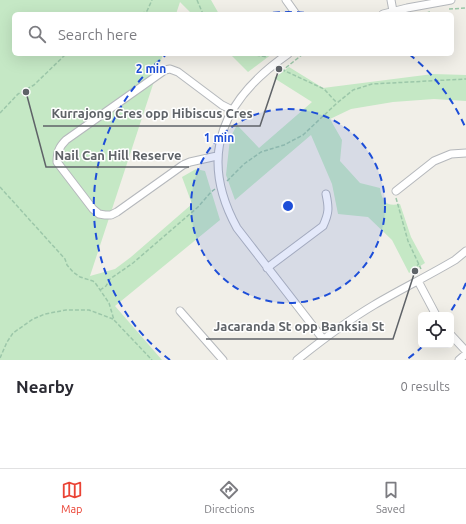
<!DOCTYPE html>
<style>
body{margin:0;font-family:Ubuntu,sans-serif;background:#f7f7f7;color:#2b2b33}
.controls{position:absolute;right:12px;bottom:12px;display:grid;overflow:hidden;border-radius:6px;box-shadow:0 4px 16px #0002}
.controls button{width:36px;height:36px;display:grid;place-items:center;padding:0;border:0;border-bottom:1px solid #e1e1e2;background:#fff;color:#2b2b33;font:20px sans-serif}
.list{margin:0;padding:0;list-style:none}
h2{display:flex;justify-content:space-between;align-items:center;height:52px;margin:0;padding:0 16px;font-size:17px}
h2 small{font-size:13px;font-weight:400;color:#7c7c81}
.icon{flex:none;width:22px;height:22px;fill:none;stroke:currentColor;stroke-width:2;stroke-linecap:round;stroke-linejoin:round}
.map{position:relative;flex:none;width:466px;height:360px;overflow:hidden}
.search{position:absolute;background:#fff;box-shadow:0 4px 16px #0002;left:12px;right:12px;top:12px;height:44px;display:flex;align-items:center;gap:10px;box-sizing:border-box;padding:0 14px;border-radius:6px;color:#7c7c81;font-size:15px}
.sheet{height:108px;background:#fff}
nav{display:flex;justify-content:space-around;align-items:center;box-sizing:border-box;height:56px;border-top:1px solid #e1e1e2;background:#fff;font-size:11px;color:#7c7c81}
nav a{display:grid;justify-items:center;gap:2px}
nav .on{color:#ea4335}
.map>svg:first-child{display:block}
.green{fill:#c5e8c5}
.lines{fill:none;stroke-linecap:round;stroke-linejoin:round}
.minor-casing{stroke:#b5b8bc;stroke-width:9}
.path{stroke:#9cc7a9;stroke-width:1.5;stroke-dasharray:4 2;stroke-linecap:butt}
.minor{stroke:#fff;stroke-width:7}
.ring{fill:none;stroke:#1d4ed8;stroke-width:2;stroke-dasharray:7 5}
.centre{fill:#1d4ed8;stroke:#fff;stroke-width:2}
.ring-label{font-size:12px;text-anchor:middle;font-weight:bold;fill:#1d4ed8;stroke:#fff;stroke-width:3;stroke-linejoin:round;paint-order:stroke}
.leader{fill:none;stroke:#5f6368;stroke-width:1.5}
.callout-dot{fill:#5f6368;stroke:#fff;stroke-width:1.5}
.callout-label{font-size:13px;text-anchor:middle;font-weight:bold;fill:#5f6368;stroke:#fff;stroke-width:3;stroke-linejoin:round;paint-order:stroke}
</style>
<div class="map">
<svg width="466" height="360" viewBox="0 0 466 360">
<rect width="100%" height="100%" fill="#f1efe8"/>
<path class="green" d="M0,0H211L219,14H192L180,2L176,14H14V54H163L90,276L115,269L131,257L192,204L182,177L196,169L205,171L220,220L115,306L162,360H0Z
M230,54H272L248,72Z
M289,67L323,88L433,74L466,75V101L434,99L393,102L351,109L330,119L342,140L340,161L360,183L380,188C382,201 386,207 400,204L411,237L425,263L409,273L392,240L368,217L338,214L332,184L311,135L235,200L226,175L230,138L237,125L259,148L312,102L274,78Z"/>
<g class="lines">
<g class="minor-casing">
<path id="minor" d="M286,0L296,14
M391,0L393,11
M383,14L407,8L451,0
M288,54C223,99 197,155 237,228L323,339
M217,156L190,162L183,165L117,212L111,215H105L99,214L93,209L57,162C57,152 59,147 66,140L165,70L170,69L178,72L222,105L232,110
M396,191L434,161L451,154L466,153
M267,268L323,226C329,213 329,208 326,194
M418,281L436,315
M180,311L223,360
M451,335L466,351
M297,360C322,340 347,321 374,305C401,289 428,276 455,260L466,251
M459,360L466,354"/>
</g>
<path class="path" d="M197,0L203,14
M449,9L466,8
M141,14L147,11L152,0
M422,14L430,12
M250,54L267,57
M303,54L283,70L324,89L337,103
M0,113L18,94L34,85L66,54
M227,181L244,164L261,152L284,145L303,135L337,103L353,90L372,84L466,79
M0,187L65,259L67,265L73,272L80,277L93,281L96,284L109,303L114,320L152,360
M396,198L408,241L421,269
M412,269L419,264
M100,290L106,286L110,279L133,263L198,207L211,192L215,189
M0,358L7,342L13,333L33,319L45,314L66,310H89L113,319"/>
<use href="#minor" class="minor"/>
</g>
<circle cx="288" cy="206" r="97" fill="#1d4ed8" fill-opacity=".12"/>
<g class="ring">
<circle cx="288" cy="206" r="97"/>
<path d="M466 283A194 194 0 0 1 449 314M423 346A194 194 0 0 1 406 360M170 360A194 194 0 0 1 167 54M261 14A194 194 0 0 1 315 14M409 54A194 194 0 0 1 466 129"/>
</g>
<circle cx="288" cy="206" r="6" class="centre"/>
<g class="ring-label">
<text x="151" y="73">2 min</text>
<text x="219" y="142">1 min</text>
</g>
<path class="leader" d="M279 69L260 126H43M26 92L46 167H189M415 271L393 339H206"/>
<g class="callout-dot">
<circle cx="279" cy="69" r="4"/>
<circle cx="26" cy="92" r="4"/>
<circle cx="415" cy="271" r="4"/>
</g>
<g class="callout-label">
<text x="152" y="118">Kurrajong Cres opp Hibiscus Cres</text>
<text x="118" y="160">Nail Can Hill Reserve</text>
<text x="299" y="331">Jacaranda St opp Banksia St</text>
</g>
</svg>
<div class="controls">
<button><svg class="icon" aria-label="locate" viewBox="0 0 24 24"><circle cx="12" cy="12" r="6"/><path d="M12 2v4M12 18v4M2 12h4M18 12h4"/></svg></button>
</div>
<div class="search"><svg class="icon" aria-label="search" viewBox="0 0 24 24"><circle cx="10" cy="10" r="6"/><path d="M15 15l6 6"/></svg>Search here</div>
</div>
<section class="sheet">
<h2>Nearby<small>0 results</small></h2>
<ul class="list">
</ul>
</section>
<nav>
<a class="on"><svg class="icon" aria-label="map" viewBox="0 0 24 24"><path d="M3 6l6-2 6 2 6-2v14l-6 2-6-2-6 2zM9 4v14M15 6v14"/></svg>Map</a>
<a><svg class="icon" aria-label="directions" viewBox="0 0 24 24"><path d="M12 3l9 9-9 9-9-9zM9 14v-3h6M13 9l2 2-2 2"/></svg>Directions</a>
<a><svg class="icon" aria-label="saved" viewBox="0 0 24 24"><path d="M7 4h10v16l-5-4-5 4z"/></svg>Saved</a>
</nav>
